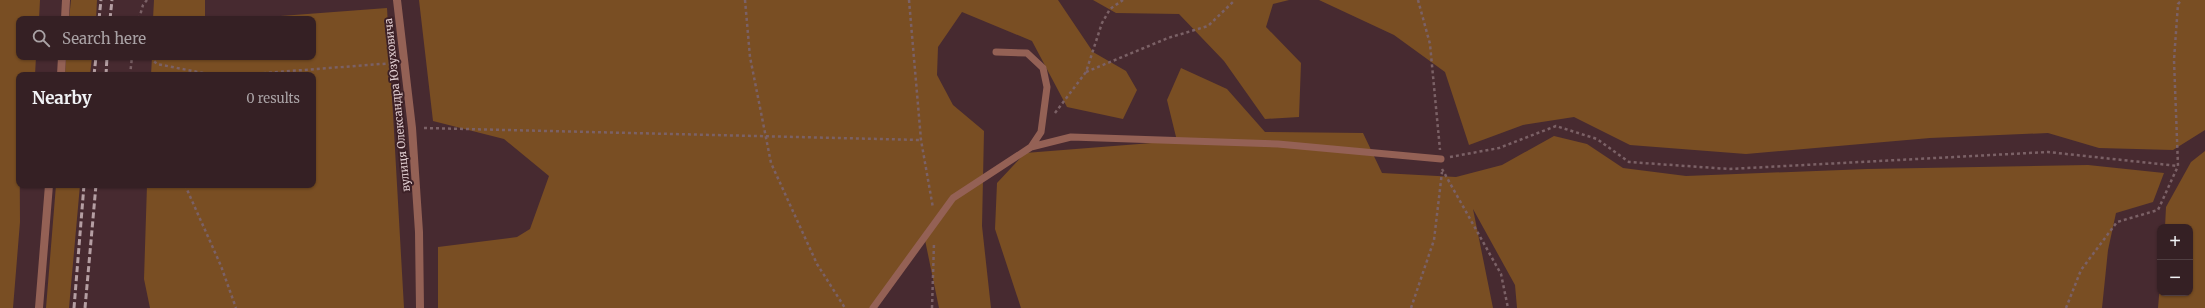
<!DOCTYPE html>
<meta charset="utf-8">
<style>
body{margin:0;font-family:Merriweather,serif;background:#3d282c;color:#f1f3f6}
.controls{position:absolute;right:12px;bottom:12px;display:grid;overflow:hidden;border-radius:8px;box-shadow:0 1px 3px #0004}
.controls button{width:36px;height:36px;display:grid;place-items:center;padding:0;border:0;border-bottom:1px solid #4f3e41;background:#352024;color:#f1f3f6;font:20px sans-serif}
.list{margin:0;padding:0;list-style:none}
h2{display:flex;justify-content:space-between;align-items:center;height:52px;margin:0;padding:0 16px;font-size:17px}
h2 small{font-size:13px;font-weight:400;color:#aaa3a6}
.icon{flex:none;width:22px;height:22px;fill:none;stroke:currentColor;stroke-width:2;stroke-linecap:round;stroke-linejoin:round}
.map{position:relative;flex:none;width:2205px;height:308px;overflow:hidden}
.search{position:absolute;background:#352024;box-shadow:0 1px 3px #0004;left:16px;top:16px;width:300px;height:44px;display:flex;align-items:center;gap:10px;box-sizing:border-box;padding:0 14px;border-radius:8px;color:#aaa3a6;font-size:15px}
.panel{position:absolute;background:#352024;box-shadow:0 1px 3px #0004;left:16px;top:72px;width:300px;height:116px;border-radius:8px}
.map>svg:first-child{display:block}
.green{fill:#794e23}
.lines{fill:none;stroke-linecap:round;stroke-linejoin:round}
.path{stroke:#7b6166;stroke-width:2.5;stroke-dasharray:3 3;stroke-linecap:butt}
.lane{stroke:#946155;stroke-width:7}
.street{stroke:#946155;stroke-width:8}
.rail{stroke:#b59fa3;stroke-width:3;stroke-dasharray:6 3;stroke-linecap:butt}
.labels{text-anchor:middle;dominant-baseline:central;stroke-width:4;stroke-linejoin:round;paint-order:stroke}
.street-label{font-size:11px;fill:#e0cdd0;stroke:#3c2026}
</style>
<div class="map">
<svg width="2205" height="308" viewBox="0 0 2205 308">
<rect width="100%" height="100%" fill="#472a30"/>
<path class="green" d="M0,0H40L39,19H19V57H36L35,75H19L20,222L13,308H0Z
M71,0H97L96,19H69Z
M154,0H205V19H153Z
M419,0H1058L1093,52L1126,71L1137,90L1123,119L1067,107L1032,41L962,12L938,47L937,75L953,105L984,131L982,226L991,308H939L925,240L870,308H438V247L517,237L530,229L549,176L504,139L433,121Z
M1093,0H1289L1273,4L1266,27L1301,63L1299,117L1265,119L1224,61L1179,14L1116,13Z
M1319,0H2205V130L2173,150L2099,148L2048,133L1930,138L1746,154L1630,145L1574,117L1523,125L1469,145L1445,72L1394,35Z
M387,8L404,308H150L144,279L147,185H313V75H151L152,57H313V19H239Z
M66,57H92L90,75H65Z
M1181,68L1227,89L1265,132L1363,133L1382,173L1456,177L1502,165L1554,136L1587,144L1623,168L1686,176L1867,169L2088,165L2164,173L2153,202L2116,213L2108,250L2102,308H1517L1515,285L1473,209L1493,308H1021L995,229L997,183L1025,153L1177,141L1167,100Z
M2205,151V308H2158L2160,284V293H2190V227H2165L2166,207L2191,162Z
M56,185H80L69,308H46Z"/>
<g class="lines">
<path class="path" d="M745,0L750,57L771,163L817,264L845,308
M909,0L921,140L933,208
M1418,0L1430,44L1440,150
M139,19L143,5L147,0
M150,57L157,64L213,75
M1086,72L1168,38L1208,26L1235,0
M130,75L132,57
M239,75L394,63
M1055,113L1086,72L1102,23L1110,9L1123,0
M424,128L921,140
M1450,157L1499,148L1556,126L1597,139L1629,162L1729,169L2048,152L2178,166
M1442,169L1501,274L1508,308
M185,185L221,266L236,308
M932,308L934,243
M1411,308L1434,240L1442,172
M2066,308L2081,270L2117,222L2158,210L2178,166L2174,60L2178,4L2182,0"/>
<path class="lane" d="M996,52L1027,53L1043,68L1047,87L1041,132L1031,147L1071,137L1278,144L1441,159
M873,308L953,198L1031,147"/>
<path class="street" d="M397,0L412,128L419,232L420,308
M65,19L66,0
M61,75L62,57
M39,308L49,185"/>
<path class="rail" d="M99,19L101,0
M110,19L112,0
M94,75L96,57
M106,75L107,57
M74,308L84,185
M85,308L96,185"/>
</g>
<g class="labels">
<g class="street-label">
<text transform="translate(397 105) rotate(-96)">вулиця Олександра Юзуховича</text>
</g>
</g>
</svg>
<div class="controls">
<button>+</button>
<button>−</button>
</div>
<div class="search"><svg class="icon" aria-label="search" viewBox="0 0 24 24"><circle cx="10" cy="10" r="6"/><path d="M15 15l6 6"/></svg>Search here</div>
<section class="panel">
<h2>Nearby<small>0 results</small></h2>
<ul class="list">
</ul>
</section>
</div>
